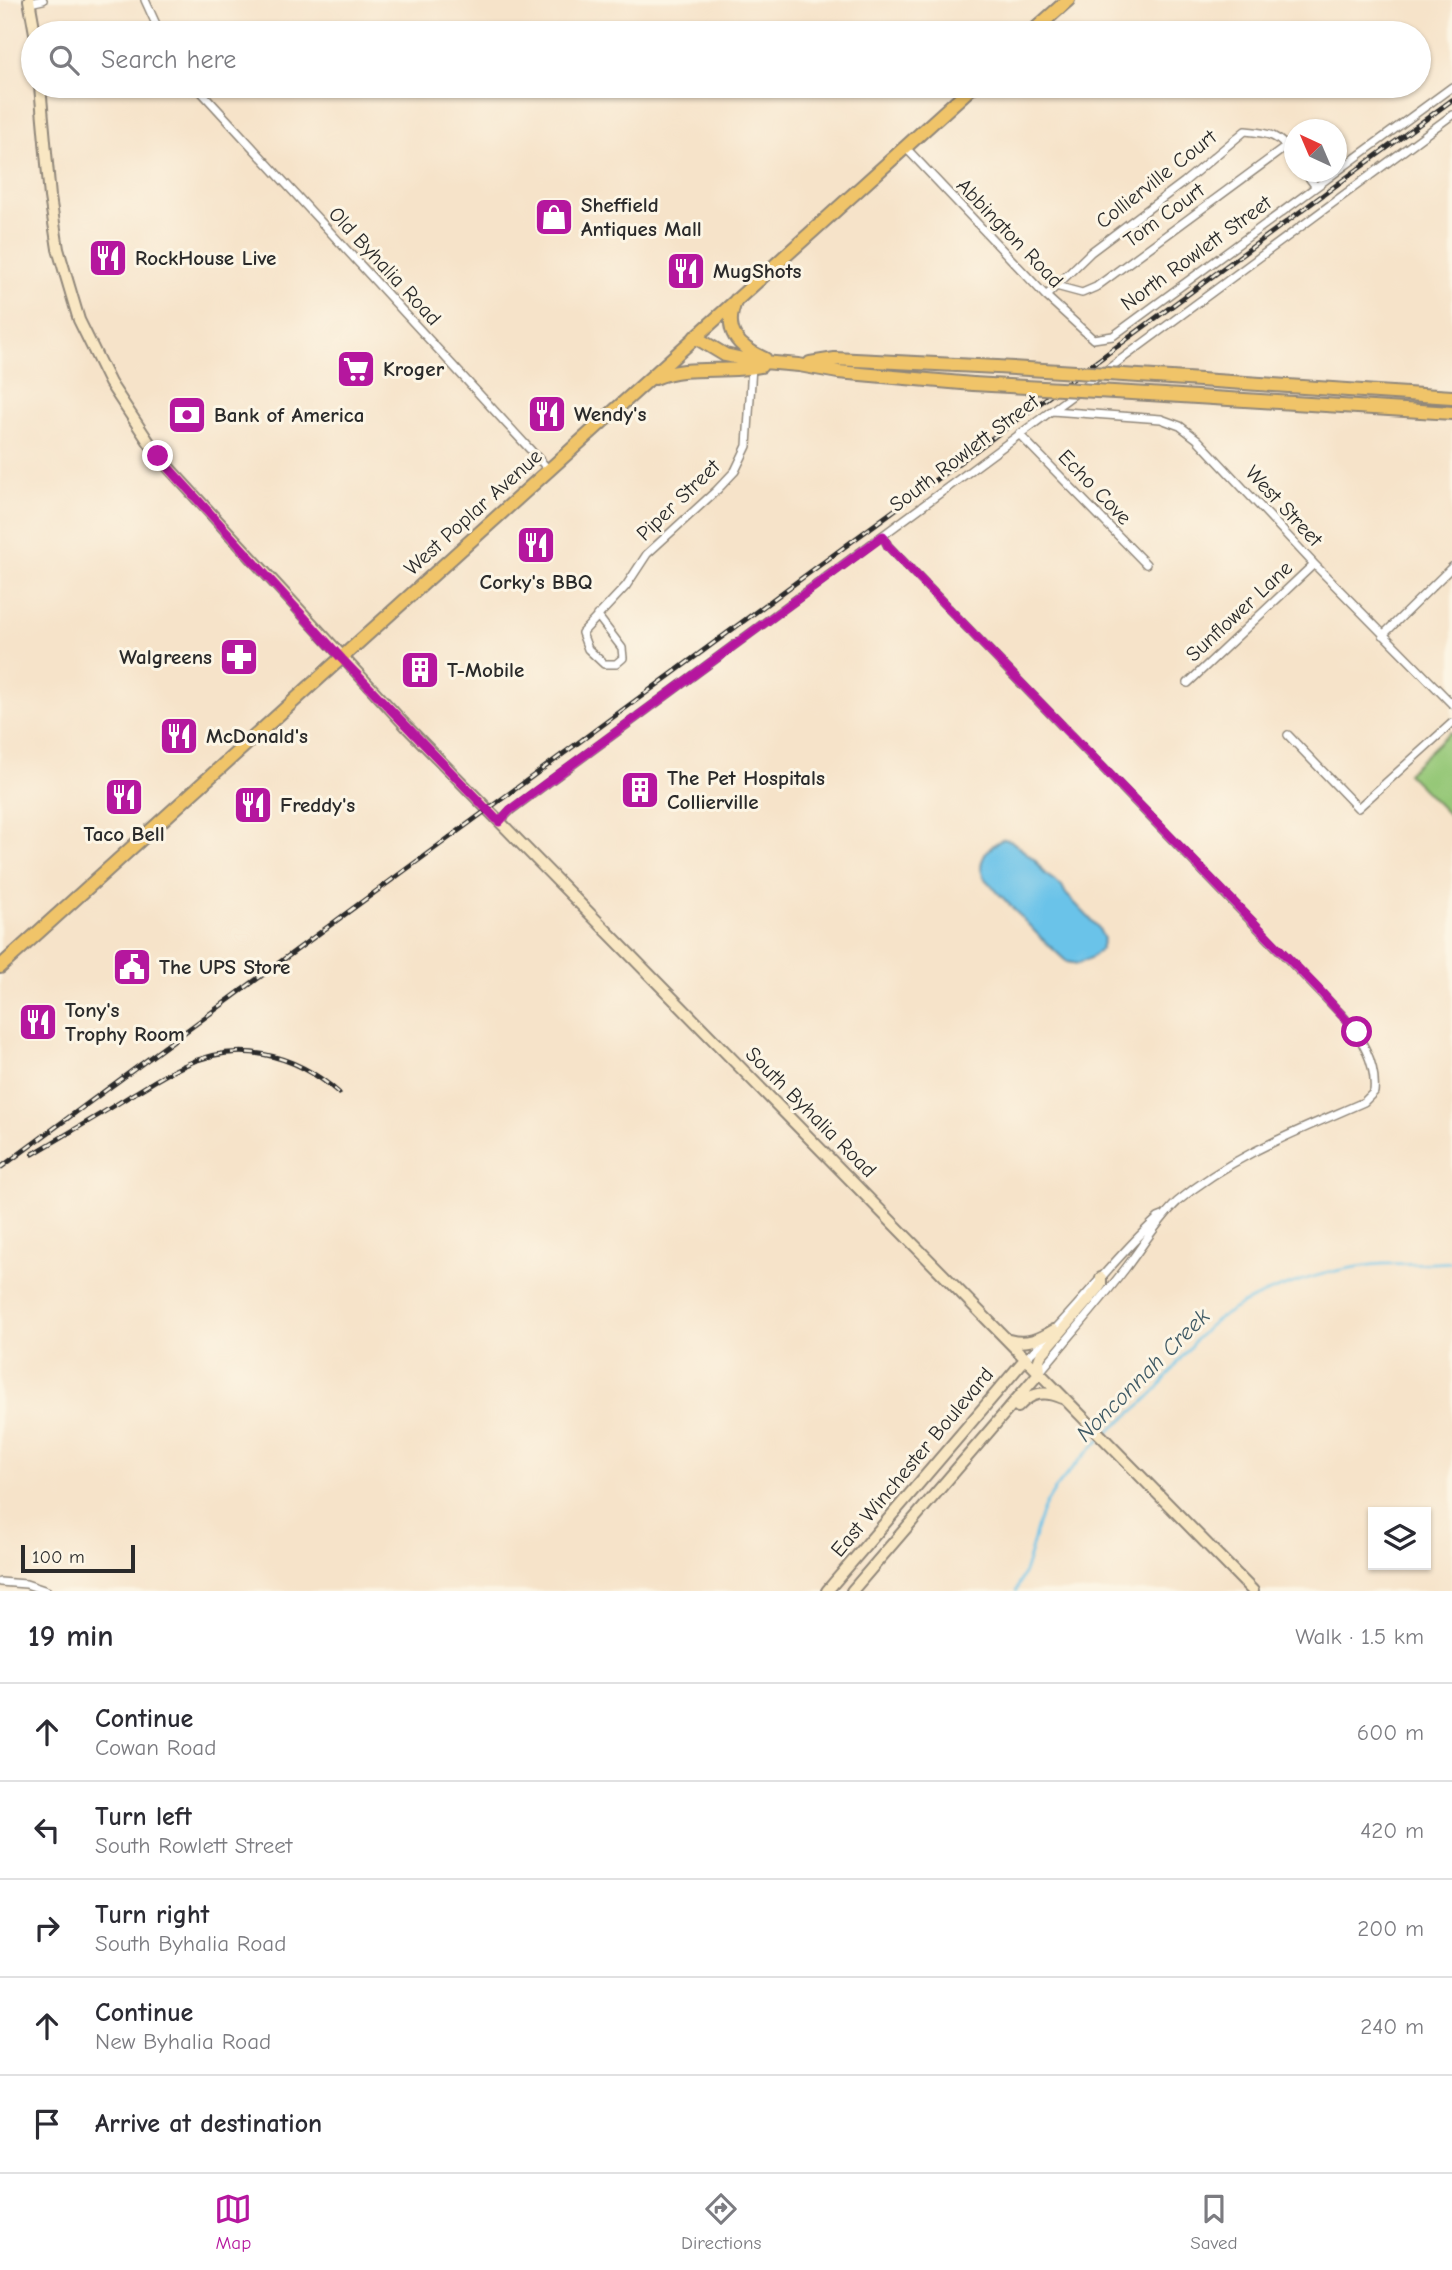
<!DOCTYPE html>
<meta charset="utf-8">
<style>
body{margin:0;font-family:"Comic Neue",sans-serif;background:#f2f2f3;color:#2b2b33}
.controls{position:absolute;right:21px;bottom:21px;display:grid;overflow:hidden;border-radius:0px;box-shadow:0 2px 5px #0004}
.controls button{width:63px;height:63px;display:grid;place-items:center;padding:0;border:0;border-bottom:2px solid #e1e1e2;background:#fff;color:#2b2b33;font:35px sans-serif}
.compass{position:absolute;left:1284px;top:119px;width:63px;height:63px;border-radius:50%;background:#fff;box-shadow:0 2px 5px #0004;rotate:316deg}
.scale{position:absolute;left:21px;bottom:18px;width:114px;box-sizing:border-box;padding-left:7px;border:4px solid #2b2b2b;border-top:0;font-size:19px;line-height:24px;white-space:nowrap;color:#2b2b2b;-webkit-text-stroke:5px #fcf5e5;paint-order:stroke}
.stop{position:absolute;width:21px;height:21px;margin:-16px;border:5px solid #b5179e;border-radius:50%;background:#fff}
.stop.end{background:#b5179e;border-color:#fff;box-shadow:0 2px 7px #0008}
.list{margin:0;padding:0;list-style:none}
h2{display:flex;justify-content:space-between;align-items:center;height:91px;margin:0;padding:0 28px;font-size:30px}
h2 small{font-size:23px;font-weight:400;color:#7c7c81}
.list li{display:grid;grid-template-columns:46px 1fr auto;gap:21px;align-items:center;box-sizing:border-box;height:98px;padding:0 28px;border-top:2px solid #e1e1e2}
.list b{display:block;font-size:26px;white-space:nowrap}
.list p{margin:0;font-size:23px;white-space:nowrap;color:#7c7c81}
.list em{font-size:23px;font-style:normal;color:#7c7c81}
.icon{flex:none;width:38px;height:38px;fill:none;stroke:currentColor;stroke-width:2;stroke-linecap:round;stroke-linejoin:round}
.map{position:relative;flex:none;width:1452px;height:1591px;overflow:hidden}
.search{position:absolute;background:#fff;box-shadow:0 2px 5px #0004;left:21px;right:21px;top:21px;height:77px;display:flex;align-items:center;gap:18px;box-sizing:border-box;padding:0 24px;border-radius:38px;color:#7c7c81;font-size:26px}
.sheet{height:581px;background:#fff}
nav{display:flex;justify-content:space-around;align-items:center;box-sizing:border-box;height:98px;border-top:2px solid #e1e1e2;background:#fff;font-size:19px;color:#7c7c81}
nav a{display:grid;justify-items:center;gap:4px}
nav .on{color:#b5179e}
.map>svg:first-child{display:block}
.green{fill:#96c878;stroke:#607a52;stroke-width:2}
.water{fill:#6bc3e9;stroke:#4b778a;stroke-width:2}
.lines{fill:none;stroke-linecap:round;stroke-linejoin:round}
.stream{stroke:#6bc3e9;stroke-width:2.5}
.street-casing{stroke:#90877a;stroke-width:10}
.secondary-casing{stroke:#90877a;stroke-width:14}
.primary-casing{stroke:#90877a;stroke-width:16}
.street{stroke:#fff;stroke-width:7}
.secondary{stroke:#f9e7c3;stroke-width:10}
.primary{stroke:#f0c469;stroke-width:12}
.rail-casing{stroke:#2b2b2b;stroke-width:5}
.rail{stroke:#fcf5e5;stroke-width:2.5;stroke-dasharray:8;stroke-linecap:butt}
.primary-bridge-casing{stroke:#90877a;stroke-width:16;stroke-linecap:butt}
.primary-bridge{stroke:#f0c469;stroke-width:12}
.route{stroke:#b5179e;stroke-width:9}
.labels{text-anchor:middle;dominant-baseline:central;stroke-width:6;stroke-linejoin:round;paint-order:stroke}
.street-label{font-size:21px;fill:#2b2b2b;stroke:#fcf5e5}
.poi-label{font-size:21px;font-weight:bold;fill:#2b2b2b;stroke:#fcf5e5;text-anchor:start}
.water-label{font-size:23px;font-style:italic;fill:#3e5964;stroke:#fcf5e5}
</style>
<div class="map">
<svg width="1452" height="1591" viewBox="0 0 1452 1591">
<rect width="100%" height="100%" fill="#fcf5e5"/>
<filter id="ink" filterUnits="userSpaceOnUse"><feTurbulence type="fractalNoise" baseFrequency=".0143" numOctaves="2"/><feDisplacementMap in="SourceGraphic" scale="14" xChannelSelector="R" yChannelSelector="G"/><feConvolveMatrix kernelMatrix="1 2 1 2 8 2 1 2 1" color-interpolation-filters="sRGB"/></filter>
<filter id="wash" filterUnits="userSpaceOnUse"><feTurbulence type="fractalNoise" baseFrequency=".00686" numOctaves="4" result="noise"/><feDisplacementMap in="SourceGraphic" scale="28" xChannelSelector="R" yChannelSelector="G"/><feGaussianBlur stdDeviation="1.57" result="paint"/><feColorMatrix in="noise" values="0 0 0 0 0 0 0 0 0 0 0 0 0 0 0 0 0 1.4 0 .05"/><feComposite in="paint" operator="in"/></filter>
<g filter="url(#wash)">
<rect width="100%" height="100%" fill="#f6e3c9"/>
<path class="green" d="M1450,732L1452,734V818L1407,773Z"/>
<path class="water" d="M1003,839L1010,840L1035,860L1045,874L1062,886L1066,894L1098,927L1104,939L1101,949L1091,958L1078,964L1067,962L1040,937L985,879C974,862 989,846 1003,839Z"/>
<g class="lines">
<path class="stream" d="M1106,1434C1123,1419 1143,1405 1158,1388C1175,1368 1189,1344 1209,1326C1248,1293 1332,1267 1383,1264C1406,1263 1429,1264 1452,1262
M1016,1591C1031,1562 1032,1538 1043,1510C1054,1485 1082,1457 1101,1439"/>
</g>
</g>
<g filter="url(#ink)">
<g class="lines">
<g class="street-casing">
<path id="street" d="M145,0L160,33
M30,3L43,0
M196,86L548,469
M905,147L1046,296L1093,339L1113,336L1452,87
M1305,172L1316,187
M1056,286L1082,293L1096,287L1287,146
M1046,296L1091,252L1184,182L1245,131C1270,133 1279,135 1294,156
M1052,411L1161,419L1180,426L1197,439L1314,564L1452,704
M1019,434L1146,564
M883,536L888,546L1342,1015C1360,1035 1377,1063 1374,1092L1364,1102C1298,1131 1233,1155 1177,1202C1157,1221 1142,1247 1125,1269C1098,1304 1068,1338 1040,1372
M597,615L622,648L623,658L616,664H604L588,649L582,633L626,586L647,554L717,490L735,471L747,446L752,366
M1383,635L1452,567
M1188,683L1314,564
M1288,735L1358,808L1452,723
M499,822L511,810L1452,115
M1026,1358C1074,1315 1110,1261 1158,1218L1163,1216
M0,1582L26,1584L47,1591"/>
</g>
<g class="secondary-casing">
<path id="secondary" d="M29,0L35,33
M40,86L50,197L58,249L79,320L110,383L158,456L407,727L1253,1591
M1009,1340C1027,1345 1039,1339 1054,1330
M1040,1372L1039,1360L1041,1355L1097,1290L1101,1284V1278
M1018,1407C1031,1392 1045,1390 1062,1398
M827,1591L1026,1358
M852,1591L1040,1372"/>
</g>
<g class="primary-casing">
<path id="primary" d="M1031,33L1068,0
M736,300C722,331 738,347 765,359
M695,337L725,355L752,361L799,365L838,372L973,384
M810,363L835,359L997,367
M655,378C689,364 725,374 761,366
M1171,378L1452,397
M1149,394L1452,413
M0,967L973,86"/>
</g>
<use href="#street" class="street"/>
<use href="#secondary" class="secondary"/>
<use href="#primary" class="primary"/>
<g class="rail-casing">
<path id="rail" d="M33,1154C65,1135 98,1116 130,1096C147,1086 163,1075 181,1067C237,1039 294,1053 339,1093
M0,1168L1452,100"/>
</g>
<use href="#rail" class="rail"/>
<g class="primary-bridge-casing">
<path id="primary-bridge" d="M997,367L1171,378
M973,384L1149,394"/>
</g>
<use href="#primary-bridge" class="primary-bridge"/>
</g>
</g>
<g class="lines" filter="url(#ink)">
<path class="route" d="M158,456L342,659L499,822L510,810L883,536L888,546L1321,992L1357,1032"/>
</g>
<defs>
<g id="shop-square" transform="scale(2.0125)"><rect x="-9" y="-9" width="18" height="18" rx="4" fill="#b5179e" stroke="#fcf5e5"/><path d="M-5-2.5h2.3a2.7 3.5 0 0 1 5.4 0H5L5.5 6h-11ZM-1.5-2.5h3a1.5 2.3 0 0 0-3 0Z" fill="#fff"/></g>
<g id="restaurant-square" transform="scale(2.0125)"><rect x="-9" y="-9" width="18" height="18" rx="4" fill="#b5179e" stroke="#fcf5e5"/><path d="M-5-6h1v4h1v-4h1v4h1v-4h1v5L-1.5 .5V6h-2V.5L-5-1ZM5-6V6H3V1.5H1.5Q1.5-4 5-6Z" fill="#fff"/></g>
<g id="supermarket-square" transform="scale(2.0125)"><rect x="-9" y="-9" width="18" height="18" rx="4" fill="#b5179e" stroke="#fcf5e5"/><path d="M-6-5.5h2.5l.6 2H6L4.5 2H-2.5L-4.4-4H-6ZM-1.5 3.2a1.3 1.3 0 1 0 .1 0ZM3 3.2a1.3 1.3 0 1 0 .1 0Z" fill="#fff"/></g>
<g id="bank-square" transform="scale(2.0125)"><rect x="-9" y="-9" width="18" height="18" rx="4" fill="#b5179e" stroke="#fcf5e5"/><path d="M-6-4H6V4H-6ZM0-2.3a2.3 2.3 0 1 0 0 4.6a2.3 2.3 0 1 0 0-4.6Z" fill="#fff"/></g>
<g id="pharmacy-square" transform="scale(2.0125)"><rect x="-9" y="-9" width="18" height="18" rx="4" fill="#b5179e" stroke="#fcf5e5"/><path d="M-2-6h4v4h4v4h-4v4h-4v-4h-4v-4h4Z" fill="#fff"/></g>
<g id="building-square" transform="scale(2.0125)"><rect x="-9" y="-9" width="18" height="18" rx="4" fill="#b5179e" stroke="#fcf5e5"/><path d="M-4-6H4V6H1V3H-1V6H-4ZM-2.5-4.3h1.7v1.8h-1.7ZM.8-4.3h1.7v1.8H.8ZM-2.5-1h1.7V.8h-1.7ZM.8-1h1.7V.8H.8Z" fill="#fff"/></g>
<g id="civic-square" transform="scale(2.0125)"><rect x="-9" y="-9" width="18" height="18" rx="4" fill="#b5179e" stroke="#fcf5e5"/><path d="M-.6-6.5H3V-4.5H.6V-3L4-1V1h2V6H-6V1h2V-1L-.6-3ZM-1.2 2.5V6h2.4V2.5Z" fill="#fff"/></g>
</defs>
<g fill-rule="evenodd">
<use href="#shop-square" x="554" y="217"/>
<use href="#restaurant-square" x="108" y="258"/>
<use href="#restaurant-square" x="686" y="271"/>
<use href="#supermarket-square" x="356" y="369"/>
<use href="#restaurant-square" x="547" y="414"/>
<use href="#bank-square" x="187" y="415"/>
<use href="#restaurant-square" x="536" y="545"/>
<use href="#pharmacy-square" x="239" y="657"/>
<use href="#building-square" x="420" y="670"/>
<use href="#restaurant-square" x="179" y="736"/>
<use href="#building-square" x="640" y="790"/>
<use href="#restaurant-square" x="124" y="797"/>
<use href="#restaurant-square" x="253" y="805"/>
<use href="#civic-square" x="132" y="967"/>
<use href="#restaurant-square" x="38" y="1022"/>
</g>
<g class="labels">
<g class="street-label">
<text transform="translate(1156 179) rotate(-38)">Collierville Court</text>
<text transform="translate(1164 215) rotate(-36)">Tom Court</text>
<text transform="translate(1010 233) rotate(46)">Abbington Road</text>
<text transform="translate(1196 253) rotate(-36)">North Rowlett Street</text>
<text transform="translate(385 266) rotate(47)">Old Byhalia Road</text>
<text transform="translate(964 453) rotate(-37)">South Rowlett Street</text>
<text transform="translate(1095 487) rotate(46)">Echo Cove</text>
<text transform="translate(678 500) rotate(-44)">Piper Street</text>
<text transform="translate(1284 506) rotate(47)">West Street</text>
<text transform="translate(473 512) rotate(-42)">West Poplar Avenue</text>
<text transform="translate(1239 611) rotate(-43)">Sunflower Lane</text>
<text transform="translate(811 1112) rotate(45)">South Byhalia Road</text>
<text transform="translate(912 1462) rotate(-50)">East Winchester Boulevard</text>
</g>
<g class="poi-label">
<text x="581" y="205">Sheffield<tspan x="581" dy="24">Antiques Mall</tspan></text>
<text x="135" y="258">RockHouse Live</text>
<text x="713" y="271">MugShots</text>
<text x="383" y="369">Kroger</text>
<text x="574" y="414">Wendy's</text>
<text x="214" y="415">Bank of America</text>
<text x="536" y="582" text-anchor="middle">Corky's BBQ</text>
<text x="212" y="657" text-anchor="end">Walgreens</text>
<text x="447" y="670">T-Mobile</text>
<text x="206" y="736">McDonald's</text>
<text x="667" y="778">The Pet Hospitals<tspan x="667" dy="24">Collierville</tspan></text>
<text x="280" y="805">Freddy's</text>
<text x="124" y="834" text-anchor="middle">Taco Bell</text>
<text x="159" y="967">The UPS Store</text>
<text x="65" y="1010">Tony's<tspan x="65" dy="24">Trophy Room</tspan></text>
</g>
<g class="water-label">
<text transform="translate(1143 1375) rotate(-45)">Nonconnah Creek</text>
</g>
</g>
</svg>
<div class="controls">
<button><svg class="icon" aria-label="layers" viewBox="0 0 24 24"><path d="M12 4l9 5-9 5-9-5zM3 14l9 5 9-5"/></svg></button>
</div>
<svg class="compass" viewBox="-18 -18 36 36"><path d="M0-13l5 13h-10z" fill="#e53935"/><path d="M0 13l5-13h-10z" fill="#7c7c81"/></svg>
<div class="scale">100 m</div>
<div class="stop" style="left:1357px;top:1032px"></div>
<div class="stop end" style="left:158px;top:456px"></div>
<div class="search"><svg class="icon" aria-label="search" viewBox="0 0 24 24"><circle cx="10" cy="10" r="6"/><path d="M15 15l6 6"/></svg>Search here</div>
</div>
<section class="sheet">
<h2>19 min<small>Walk · 1.5 km</small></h2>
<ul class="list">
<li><svg class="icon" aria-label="ahead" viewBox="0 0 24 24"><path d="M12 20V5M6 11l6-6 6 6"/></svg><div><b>Continue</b><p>Cowan Road</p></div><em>600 m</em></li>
<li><svg class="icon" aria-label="left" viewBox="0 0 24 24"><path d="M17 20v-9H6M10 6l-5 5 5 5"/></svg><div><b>Turn left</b><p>South Rowlett Street</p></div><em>420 m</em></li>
<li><svg class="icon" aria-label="right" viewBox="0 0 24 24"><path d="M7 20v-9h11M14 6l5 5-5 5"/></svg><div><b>Turn right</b><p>South Byhalia Road</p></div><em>200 m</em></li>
<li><svg class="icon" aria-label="ahead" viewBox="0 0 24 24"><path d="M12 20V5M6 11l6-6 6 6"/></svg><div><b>Continue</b><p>New Byhalia Road</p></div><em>240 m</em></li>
<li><svg class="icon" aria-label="arrive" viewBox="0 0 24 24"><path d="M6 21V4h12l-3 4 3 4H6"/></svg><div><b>Arrive at destination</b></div></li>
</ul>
</section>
<nav>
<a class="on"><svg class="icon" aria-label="map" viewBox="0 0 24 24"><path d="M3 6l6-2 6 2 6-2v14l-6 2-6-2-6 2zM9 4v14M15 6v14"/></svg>Map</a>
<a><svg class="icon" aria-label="directions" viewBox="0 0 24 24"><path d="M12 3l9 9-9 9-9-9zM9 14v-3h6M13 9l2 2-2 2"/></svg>Directions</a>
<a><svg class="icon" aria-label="saved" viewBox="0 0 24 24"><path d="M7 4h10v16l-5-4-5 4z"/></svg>Saved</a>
</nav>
